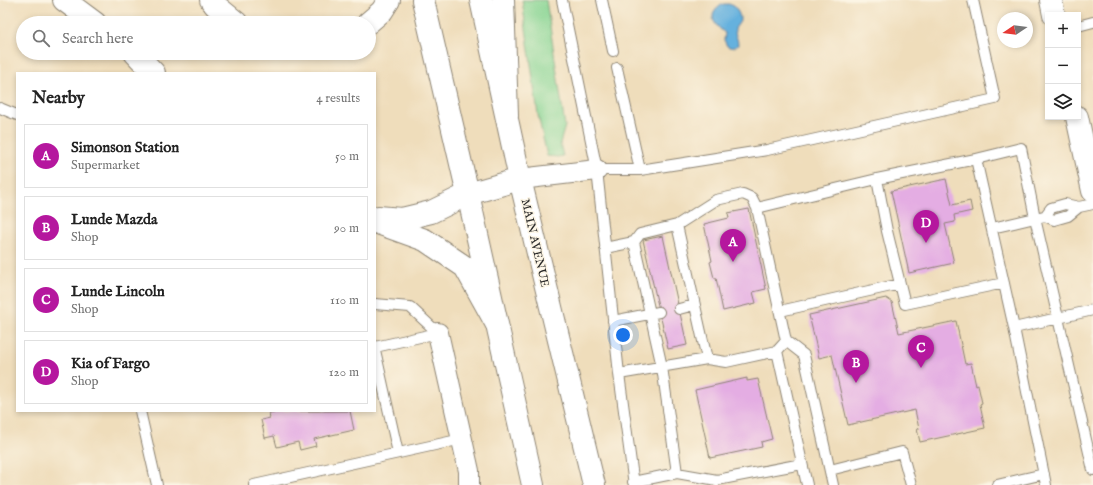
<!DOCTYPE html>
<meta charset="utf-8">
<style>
body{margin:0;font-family:"IM FELL English",serif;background:#f2f2f2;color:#222}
.controls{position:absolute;right:12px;top:12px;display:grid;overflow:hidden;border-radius:0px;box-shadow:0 2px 6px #0003}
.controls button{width:36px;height:36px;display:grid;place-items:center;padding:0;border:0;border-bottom:1px solid #e0e0e0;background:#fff;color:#222;font:20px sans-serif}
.compass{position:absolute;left:997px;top:12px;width:36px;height:36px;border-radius:50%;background:#fff;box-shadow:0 2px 6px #0003;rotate:257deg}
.you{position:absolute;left:623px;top:335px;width:14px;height:14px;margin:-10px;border:3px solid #fff;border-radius:50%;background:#1a73e8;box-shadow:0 0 0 6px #1a73e833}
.badge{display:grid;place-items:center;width:26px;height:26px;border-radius:50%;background:#b5179e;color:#fff;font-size:13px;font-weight:700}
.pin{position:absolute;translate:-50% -33px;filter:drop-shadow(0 1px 2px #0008)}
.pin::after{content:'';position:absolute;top:21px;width:14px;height:12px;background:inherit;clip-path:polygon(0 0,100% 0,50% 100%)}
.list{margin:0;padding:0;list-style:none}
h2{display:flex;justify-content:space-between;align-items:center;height:52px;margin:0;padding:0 16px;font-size:17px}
h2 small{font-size:13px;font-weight:400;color:#767676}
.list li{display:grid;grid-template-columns:26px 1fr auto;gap:12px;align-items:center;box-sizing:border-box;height:64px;margin:0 8px 8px;padding:0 8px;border:1px solid #e0e0e0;border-radius:0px}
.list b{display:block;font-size:15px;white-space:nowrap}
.list p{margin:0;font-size:13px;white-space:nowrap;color:#767676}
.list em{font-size:13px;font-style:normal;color:#767676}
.icon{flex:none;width:22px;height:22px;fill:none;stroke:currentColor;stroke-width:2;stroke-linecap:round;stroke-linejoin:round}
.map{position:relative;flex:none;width:1093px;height:485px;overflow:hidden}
.search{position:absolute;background:#fff;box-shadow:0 2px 6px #0003;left:16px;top:16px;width:360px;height:44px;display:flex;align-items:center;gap:10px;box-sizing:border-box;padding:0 14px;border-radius:22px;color:#767676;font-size:15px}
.panel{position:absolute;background:#fff;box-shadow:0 2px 6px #0003;left:16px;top:72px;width:360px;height:340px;border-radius:0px}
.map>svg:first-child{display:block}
.green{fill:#86d492;stroke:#58805e}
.water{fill:#65b1de;stroke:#486e84}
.building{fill:#e4ade3}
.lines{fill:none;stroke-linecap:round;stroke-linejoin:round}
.service-casing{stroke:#8d8473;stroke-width:12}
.minor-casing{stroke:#8d8473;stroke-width:22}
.tertiary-casing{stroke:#8d8473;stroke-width:24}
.primary-casing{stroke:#8d8473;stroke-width:24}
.motorway-casing{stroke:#8d8473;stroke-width:24}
.service{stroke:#fff;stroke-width:10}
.minor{stroke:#fff;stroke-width:20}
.tertiary{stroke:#fff;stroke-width:22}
.primary{stroke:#fff;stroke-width:22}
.motorway{stroke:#fff;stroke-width:22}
.labels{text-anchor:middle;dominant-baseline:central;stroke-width:3;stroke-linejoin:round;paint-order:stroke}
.street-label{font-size:12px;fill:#2b2b2b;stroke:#fcf5e5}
</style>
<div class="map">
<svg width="1093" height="485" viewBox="0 0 1093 485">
<rect width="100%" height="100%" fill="#fcf5e5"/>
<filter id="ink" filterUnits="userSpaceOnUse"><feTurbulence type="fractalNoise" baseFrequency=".025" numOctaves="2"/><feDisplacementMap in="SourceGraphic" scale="8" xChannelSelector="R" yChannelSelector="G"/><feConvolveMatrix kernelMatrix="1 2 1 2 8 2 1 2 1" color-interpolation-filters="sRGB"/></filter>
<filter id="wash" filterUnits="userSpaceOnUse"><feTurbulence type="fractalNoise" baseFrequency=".012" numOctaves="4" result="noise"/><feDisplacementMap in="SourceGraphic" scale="16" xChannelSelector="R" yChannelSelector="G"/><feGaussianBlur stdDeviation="0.9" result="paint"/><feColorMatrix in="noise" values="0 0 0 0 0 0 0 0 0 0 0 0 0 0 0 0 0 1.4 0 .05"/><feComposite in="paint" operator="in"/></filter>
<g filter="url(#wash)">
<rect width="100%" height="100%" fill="#efddbb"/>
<path class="green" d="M522,0H546L565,126L560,143L563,156L558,157L547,156L538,115Z"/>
<path class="water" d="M723,4H729L734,6C748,24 733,24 735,32C736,37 738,39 738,45C734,48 731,48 727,46L724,40L725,33C712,23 707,14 723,4Z"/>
<g id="blocks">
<path class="building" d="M946,179L952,205L970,201L972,211L954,215L955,222L945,224L954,263L909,273L891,191Z
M749,209L766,289L753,292L756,303L723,311L716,278H714L710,262L712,261L704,224L729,218L728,213Z
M663,236L687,345L668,349L643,240Z
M886,298L892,302L899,333L956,321L965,364L971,363L976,386L978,385L982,403L980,404L985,428L920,442L917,429H919L915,410L848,425L832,355L819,358L809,315Z
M747,378V381L758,379L772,439L761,442L762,447L710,458L695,390Z
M279,411H350L354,430L314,439L316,446L300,450L298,442L277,447L274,436L265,438L261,420L270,418L269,413Z"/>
</g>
</g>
<g filter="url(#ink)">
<use href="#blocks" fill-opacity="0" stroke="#8d8473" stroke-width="1"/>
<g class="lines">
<g class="service-casing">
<path id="service" d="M562,0L597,170
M602,0L613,51
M1078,26L1093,22
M617,68L640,170
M0,108L17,115
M976,159L1021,148L1035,218L992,228
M877,179L976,159L1014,328
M1093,204L1079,207L1065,204L1051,208L1045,216L1035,218L1093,470
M757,208L877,179L887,231L905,304L1004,283
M1045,216L1054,220L1068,216L1079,207
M677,225L707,359
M605,248L634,242L640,234L677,225L716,200L743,194L752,198L757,208L786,341L777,351
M375,304L410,307L438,333
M679,309L694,305
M780,311L900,284
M613,321L659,312
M786,341L804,355L833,485
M375,347L438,333
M375,350L398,453
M619,374L707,359L726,362L777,351L807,485
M140,411L157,485
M830,470L902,452L911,485
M677,473L717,480L802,464
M633,482L677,473L662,367L634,242
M254,485L462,439
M634,485L619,374L597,170H640L767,150L995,99L973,0
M997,485L1044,474
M1046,485L1014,328L1093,310"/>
</g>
<g class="minor-casing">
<path id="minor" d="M520,179L597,170
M438,333L469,471V485"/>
</g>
<g class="tertiary-casing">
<path id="tertiary" d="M1051,0L1054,15
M1077,117L1093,191"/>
</g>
<g class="primary-casing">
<path id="primary" d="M423,0L468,194L533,485
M481,0L520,179L594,485
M468,194L520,179"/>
</g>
<g class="motorway-casing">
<path id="motorway" d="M64,0L95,23
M211,0L215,5L237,23
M503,0L507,115
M368,23L382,11L389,0
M135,53L154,73
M378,217L402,219L431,212L468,194
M375,222L425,240L465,267L496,323"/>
</g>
<use href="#service" class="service"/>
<use href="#minor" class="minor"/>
<use href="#tertiary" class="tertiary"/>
<use href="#primary" class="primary"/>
<use href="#motorway" class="motorway"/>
</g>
</g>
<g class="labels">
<g class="street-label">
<text transform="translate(535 243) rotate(77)">MAIN AVENUE</text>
</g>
</g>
</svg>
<div class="controls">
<button>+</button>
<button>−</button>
<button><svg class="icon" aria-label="layers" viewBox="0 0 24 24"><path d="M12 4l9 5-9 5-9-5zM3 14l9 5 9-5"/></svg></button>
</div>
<svg class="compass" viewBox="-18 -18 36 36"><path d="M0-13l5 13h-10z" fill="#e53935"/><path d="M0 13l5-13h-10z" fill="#767676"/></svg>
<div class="you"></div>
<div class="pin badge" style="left:733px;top:262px">A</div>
<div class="pin badge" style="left:856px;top:383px">B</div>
<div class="pin badge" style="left:921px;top:368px">C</div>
<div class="pin badge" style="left:926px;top:243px">D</div>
<div class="search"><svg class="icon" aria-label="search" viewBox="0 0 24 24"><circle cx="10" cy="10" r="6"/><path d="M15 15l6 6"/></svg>Search here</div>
<section class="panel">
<h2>Nearby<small>4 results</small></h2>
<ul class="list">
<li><span class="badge">A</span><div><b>Simonson Station</b><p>Supermarket</p></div><em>50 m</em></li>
<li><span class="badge">B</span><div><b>Lunde Mazda</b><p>Shop</p></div><em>90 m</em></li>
<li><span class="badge">C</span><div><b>Lunde Lincoln</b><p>Shop</p></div><em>110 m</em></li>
<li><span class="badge">D</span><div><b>Kia of Fargo</b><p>Shop</p></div><em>120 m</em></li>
</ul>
</section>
</div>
